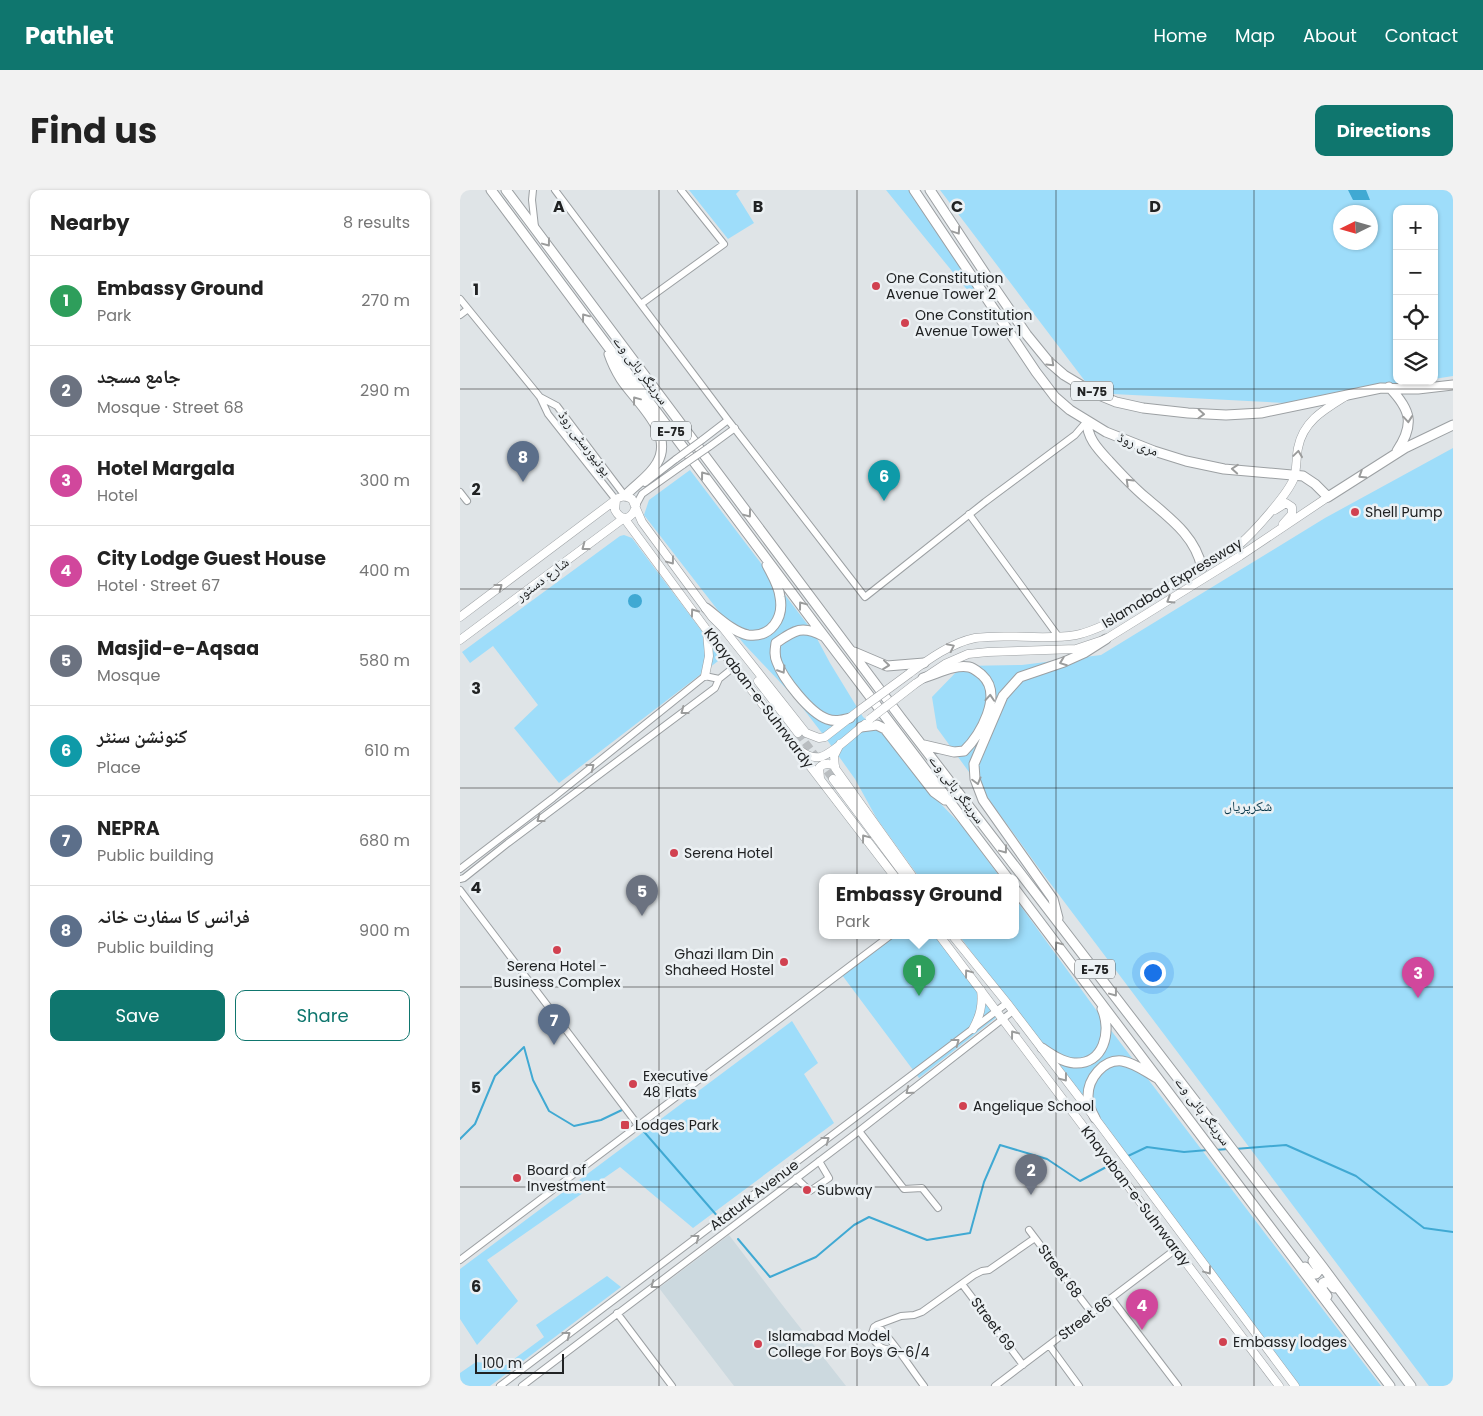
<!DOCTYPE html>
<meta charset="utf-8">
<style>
body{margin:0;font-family:Poppins,"Noto Naskh Arabic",sans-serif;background:#f2f2f2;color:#222}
.controls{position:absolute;right:15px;top:15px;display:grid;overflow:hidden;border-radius:10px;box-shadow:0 1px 4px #0004}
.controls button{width:45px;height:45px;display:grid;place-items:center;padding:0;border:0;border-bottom:1px solid #e0e0e0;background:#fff;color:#222;font:25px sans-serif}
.compass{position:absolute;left:873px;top:15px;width:45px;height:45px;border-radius:50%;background:#fff;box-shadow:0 1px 4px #0004;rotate:265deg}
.scale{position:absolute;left:15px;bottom:12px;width:89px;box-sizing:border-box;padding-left:5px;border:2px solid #202223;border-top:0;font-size:14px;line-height:18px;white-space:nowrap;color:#202223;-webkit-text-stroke:4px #ecf1f4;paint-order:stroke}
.you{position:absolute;left:692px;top:782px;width:18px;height:18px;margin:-12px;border:4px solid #fff;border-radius:50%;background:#1a73e8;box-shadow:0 0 0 8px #1a73e833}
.badge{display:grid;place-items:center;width:32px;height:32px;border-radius:50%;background:#0f766e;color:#fff;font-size:16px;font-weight:700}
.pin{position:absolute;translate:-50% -41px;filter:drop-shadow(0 1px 2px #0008)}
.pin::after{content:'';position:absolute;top:26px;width:18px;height:15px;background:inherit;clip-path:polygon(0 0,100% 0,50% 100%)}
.popup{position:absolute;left:359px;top:684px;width:200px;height:65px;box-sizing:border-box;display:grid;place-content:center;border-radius:10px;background:#fff;filter:drop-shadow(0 1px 4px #0005);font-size:16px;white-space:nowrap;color:#767676}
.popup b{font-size:19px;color:#222}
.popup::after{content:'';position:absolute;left:50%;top:100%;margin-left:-10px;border:10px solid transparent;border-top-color:#fff}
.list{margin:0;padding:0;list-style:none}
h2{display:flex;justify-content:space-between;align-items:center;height:65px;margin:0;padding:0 20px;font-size:21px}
h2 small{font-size:16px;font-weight:400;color:#767676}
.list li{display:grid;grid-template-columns:32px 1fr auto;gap:15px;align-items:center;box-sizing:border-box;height:90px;padding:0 20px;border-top:1px solid #e0e0e0}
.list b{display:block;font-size:19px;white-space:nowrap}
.list p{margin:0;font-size:16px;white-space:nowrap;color:#767676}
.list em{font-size:16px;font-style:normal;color:#767676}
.actions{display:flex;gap:10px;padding:15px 20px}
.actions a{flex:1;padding:11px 0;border:1px solid #0f766e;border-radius:10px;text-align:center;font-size:18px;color:#0f766e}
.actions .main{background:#0f766e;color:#fff}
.icon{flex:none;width:28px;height:28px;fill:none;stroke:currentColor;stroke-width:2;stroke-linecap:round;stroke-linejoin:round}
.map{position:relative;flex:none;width:993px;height:1196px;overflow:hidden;border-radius:10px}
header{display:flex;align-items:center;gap:30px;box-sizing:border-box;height:70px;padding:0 25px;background:#0f766e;color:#fff}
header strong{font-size:24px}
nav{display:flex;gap:28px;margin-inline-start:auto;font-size:18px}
.intro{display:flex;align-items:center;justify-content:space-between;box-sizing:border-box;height:120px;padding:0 30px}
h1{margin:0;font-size:35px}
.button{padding:12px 22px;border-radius:10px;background:#0f766e;color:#fff;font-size:18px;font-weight:700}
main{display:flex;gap:30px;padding:0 30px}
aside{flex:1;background:#fff;border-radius:10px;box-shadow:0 1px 4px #0004}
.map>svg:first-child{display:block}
.built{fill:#ccd9df}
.green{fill:#9eddfa;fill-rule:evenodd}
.water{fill:#40a9d3}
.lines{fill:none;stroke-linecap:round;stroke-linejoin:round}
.stream{stroke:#40a9d3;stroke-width:2}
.major-tunnel{stroke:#b9bdc0;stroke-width:8;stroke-dasharray:8 4;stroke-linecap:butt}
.minor-casing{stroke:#9ca0a3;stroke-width:8}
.major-casing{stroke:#9ca0a3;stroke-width:9}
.highway-casing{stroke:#9ca0a3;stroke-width:11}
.minor{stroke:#fff;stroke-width:6}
.major{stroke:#fff;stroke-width:8}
.highway{stroke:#fff;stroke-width:9}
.minor-bridge-casing{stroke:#9ca0a3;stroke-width:8;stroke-linecap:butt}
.major-bridge-casing{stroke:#9ca0a3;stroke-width:9;stroke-linecap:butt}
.minor-bridge{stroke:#fff;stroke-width:6}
.major-bridge{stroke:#fff;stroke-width:8}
.oneway{stroke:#9b9c9c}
.grid{fill:none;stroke:#202223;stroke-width:1;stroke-opacity:0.55}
.poi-dot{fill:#d14150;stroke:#ecf1f4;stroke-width:2}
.labels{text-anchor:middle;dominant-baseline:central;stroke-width:5;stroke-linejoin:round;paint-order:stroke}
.shield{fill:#ecf1f4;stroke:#5d6062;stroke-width:1}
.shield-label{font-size:12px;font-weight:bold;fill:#202223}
.poi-label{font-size:14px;fill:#202223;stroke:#ecf1f4;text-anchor:start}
.street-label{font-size:14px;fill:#202223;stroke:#ecf1f4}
.park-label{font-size:14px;fill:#0a394b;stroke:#ecf1f4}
.grid-label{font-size:16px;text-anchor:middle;font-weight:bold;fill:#202223;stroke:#ecf1f4;stroke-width:5;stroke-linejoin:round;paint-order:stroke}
</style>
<header>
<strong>Pathlet</strong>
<nav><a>Home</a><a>Map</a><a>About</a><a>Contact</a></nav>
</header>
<div class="intro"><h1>Find us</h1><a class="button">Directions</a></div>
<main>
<aside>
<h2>Nearby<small>8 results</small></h2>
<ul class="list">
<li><span class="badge" style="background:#2e9e5b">1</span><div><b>Embassy Ground</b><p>Park</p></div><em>270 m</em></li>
<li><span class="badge" style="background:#6b7280">2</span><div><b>جامع مسجد</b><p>Mosque · Street 68</p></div><em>290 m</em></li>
<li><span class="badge" style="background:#d1479c">3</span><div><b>Hotel Margala</b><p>Hotel</p></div><em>300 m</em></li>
<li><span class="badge" style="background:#d1479c">4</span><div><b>City Lodge Guest House</b><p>Hotel · Street 67</p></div><em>400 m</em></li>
<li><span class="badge" style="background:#6b7280">5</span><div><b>Masjid-e-Aqsaa</b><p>Mosque</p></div><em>580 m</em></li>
<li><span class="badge" style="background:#0f9aa8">6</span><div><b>کنونشن سنٹر</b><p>Place</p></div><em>610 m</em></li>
<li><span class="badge" style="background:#5c6f8a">7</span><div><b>NEPRA</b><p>Public building</p></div><em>680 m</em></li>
<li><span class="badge" style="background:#5c6f8a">8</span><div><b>فرانس کا سفارت خانہ</b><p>Public building</p></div><em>900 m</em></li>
</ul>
<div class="actions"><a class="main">Save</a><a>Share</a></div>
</aside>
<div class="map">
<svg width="993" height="1196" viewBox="0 0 993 1196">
<rect width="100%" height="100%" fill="#dfe4e7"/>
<path class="built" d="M269,1045L320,1112L386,1196H274L199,1098Z"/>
<path class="green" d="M229,0H280L276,4L294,33L268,49Z
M426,0H452L520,100L517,102H509Z
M480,0H993V186L974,189V19H937V191H964L846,214L634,203ZM881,22H911V52H881Z
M993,258V1196H969L578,677L477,538L472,507L502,476L562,475L641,465L865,328Z
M230,280L354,443L370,473L403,527L425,545L458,590L502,636L540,687H459L417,629L395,589L365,547L335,508L284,454L184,325L189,310Z
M164,345L172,348L262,468L99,593L54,538L78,515L33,456L10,473L2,462L160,346Z
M555,708L650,839L921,1196H838L512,763L499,745H555Z
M436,745H475L537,827L459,888L382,785Z
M332,831L358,873L344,884L374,933L233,1038L160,977L27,1070L58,1111L17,1155L0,1129V1079Z
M147,1086L161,1097L30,1196H0V1183L16,1172L46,1175L84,1147L76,1135Z"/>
<path class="water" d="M888,0H906L910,10H893Z
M168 411a7 7 0 1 1 14 0a7 7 0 1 1-14 0Z"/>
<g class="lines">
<path class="stream" d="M179,936L259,1028
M0,949L15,934L35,886L64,857L73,890L89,921L114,936L141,930L164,919
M775,959L826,955L896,986L964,1038L993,1042
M755,960L768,959
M668,966L687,957L724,962L748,960
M278,1049L310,1087L356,1067L394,1035L409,1027L467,1050L510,1043L524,992L540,955L587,969L620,991L650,975"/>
<path class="major-tunnel" d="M338,543L373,589"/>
<g class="minor-casing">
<path id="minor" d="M73,0L72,10L75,37
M95,0L268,230L405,407L525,312L615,245L627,231
M0,109L80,207L88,224L156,310
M181,114L264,54L221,0
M0,125L8,119
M80,207L97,216L165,306
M242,250L268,230
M249,257L275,238
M185,293L216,269
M0,302L7,311
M176,315L182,304L223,275
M509,324L598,446
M0,679L93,608L245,486L259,489
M0,689L4,688L48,653L255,498L259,489L274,477
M0,700L178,935
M399,941L444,999L462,998L478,1018
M336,988L350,1001L369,988L359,971
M569,1040L631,1122
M0,1070L431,745
M502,1094L563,1175
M651,1108L718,1196
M157,1123L212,1196
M417,1135L441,1126L454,1125L462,1122L514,1085L522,1081L529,1080L575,1048
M589,1155L619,1196
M436,1159C423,1161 418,1157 411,1146L414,1137L417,1135C435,1153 449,1176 464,1196
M40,1196L547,813
M62,1196L399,941L553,821
M535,1196L716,1059"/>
</g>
<g class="major-casing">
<path id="major" d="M156,310L155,320C162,333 173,329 176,315
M815,320L826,313L832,317V324L823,334
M0,427L158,308L165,306L172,309L182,332L252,427L263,438L346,543L359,548L365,547L401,519
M0,450L164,328L274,477L435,687
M450,483C469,469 491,453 515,448C548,443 583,451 616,445C627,443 638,438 649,433L780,354C794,342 828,304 834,288C837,279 836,268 838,258C843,231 865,219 886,206
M245,486L249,466L247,442
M298,491L338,543
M455,494L485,474L508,464L528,462L616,459L646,449L780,366L868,307
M380,554L374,566L375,578L453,687
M341,561C346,565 353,568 360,567C371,565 395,542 405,534
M360,588L359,578C363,573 369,573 375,576
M373,589L446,687
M479,745L819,1196
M492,745L547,813L635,928L835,1196
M513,839C520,826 523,815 521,800"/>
</g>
<g class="highway-casing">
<path id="highway" d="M31,0L358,438L547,687
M46,0L441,528L862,1076L951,1196
M454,0L576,182L595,207L610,220L646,242L694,261L726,271L764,279L843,286L855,294L868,307L945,258L993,235
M470,0L534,97L567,145L589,172L604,185L634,203L656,212L683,218L728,223L766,225L801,223L921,198L958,199L993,195
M149,164C152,173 156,181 161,189C176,212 215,243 197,273C190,286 175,295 165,306
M929,197C951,220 955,234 937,261
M627,231C627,248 638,259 649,271C660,283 672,296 685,307C708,327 735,345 742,378
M246,418C258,427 273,442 288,445C311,448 324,428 320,407C319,396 312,385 307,375
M363,446C342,435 335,440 316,453C315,460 314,465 317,472C323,489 350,523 367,529C375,532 382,530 390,528
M394,462L427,476L464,473
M463,488C477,484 495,474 509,477C514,478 518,482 522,485C544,505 520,545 504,561L494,562L464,555
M401,537L417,535L425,539L474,602L485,610
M555,699L930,1196
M598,728L593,709L523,610L515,589L514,574L543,506L560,487L604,472L624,463L646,449
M582,858C591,864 602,872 614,873C644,875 652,841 642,819
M635,928C631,921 628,914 628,906C628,889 643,869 662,871C675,873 686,882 697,888
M845,1077L850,1083L856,1084L859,1080L853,1071
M867,1106L862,1099L863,1093L868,1091L874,1098"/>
</g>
<use href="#minor" class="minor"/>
<use href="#major" class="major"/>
<use href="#highway" class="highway"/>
<g class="minor-bridge-casing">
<path id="minor-bridge" d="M216,269L242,250
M223,275L249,257"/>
</g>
<g class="major-bridge-casing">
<path id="major-bridge" d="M401,519L450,483
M410,529L455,494"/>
</g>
<use href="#minor-bridge" class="minor-bridge"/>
<use href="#major-bridge" class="major-bridge"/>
</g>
<defs><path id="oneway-chevron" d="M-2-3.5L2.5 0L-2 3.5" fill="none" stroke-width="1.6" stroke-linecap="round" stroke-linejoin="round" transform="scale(1.25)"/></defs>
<g class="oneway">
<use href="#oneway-chevron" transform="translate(497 41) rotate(56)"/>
<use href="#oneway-chevron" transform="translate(87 53) rotate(53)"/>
<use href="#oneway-chevron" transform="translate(125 127) rotate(-127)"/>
<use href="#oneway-chevron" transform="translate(591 173) rotate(44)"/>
<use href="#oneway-chevron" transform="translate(176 210) rotate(-127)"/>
<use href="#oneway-chevron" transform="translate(741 224) rotate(3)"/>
<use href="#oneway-chevron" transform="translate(948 229) rotate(85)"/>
<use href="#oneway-chevron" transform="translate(838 264) rotate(-82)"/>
<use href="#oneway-chevron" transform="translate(775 279) rotate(-176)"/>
<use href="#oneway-chevron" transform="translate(244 285) rotate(-127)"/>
<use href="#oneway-chevron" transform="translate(902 285) rotate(148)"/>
<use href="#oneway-chevron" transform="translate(669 292) rotate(-136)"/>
<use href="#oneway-chevron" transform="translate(288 324) rotate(53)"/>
<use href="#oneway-chevron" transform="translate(125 357) rotate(143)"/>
<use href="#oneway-chevron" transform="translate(211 371) rotate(53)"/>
<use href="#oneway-chevron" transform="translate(39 397) rotate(-37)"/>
<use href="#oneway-chevron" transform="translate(710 410) rotate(148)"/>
<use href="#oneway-chevron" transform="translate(342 415) rotate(-127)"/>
<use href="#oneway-chevron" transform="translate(234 422) rotate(-126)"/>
<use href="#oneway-chevron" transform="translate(491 457) rotate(-26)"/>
<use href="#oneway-chevron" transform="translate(603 472) rotate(159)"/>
<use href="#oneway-chevron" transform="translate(426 475) rotate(6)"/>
<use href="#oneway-chevron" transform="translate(322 480) rotate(58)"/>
<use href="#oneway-chevron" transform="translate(530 508) rotate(-86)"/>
<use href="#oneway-chevron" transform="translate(224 521) rotate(143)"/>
<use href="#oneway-chevron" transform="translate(131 577) rotate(-38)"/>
<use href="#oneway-chevron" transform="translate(517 591) rotate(75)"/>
<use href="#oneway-chevron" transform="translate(80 629) rotate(143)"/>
<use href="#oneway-chevron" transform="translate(405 648) rotate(-127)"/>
<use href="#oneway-chevron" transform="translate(544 660) rotate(53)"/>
<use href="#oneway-chevron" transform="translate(598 755) rotate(-127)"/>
<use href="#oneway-chevron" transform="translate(508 783) rotate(-127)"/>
<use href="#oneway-chevron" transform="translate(654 803) rotate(53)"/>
<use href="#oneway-chevron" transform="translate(554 844) rotate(-127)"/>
<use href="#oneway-chevron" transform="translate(496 852) rotate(-37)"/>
<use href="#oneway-chevron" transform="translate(604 888) rotate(53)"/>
<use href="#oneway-chevron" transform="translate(449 901) rotate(141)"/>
<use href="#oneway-chevron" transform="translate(366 950) rotate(-37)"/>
<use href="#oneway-chevron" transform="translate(236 1048) rotate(-37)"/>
<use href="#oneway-chevron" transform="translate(748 1081) rotate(53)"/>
<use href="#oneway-chevron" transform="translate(194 1095) rotate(143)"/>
<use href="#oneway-chevron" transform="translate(107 1145) rotate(-37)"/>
</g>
<path class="grid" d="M199,0V1196M397,0V1196M596,0V1196M794,0V1196M0,199H993M0,399H993M0,598H993M0,797H993M0,997H993"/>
<g class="poi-dot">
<circle cx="416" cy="96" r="5"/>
<circle cx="445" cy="133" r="5"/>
<circle cx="895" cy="322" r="5"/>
<circle cx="214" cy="663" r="5"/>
<circle cx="97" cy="760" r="5"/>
<circle cx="324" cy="772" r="5"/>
<circle cx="173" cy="894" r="5"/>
<circle cx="503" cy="916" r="5"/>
<rect x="160" y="930" width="10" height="10" rx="2.5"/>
<circle cx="57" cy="988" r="5"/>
<circle cx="347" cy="1000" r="5"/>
<circle cx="763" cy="1152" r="5"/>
<circle cx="298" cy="1154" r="5"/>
</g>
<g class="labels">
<g class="shield">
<rect x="611" y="191.5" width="42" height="19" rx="4"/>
<rect x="191" y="231.5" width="40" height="19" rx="4"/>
<rect x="615" y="769.5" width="40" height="19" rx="4"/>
</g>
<g class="shield-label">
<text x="632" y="201">N-75</text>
<text x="211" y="241">E-75</text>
<text x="635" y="779">E-75</text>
</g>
<g class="poi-label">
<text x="426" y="88">One Constitution<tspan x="426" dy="16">Avenue Tower 2</tspan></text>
<text x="455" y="125">One Constitution<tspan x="455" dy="16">Avenue Tower 1</tspan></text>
<text x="905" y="322">Shell Pump</text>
<text x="224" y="663">Serena Hotel</text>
<text x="314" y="764" text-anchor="end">Ghazi Ilam Din<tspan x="314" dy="16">Shaheed Hostel</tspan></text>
<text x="97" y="776" text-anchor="middle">Serena Hotel -<tspan x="97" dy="16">Business Complex</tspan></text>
<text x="183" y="886">Executive<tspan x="183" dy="16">48 Flats</tspan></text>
<text x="513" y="916">Angelique School</text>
<text x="175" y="935">Lodges Park</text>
<text x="67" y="980">Board of<tspan x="67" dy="16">Investment</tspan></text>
<text x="357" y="1000">Subway</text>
<text x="308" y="1146">Islamabad Model<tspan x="308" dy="16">College For Boys G-6/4</tspan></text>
<text x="773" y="1152">Embassy lodges</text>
</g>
<g class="street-label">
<text transform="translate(181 180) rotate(53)">سرینگر ہائی وے</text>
<text transform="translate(125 253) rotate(53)">یونیورسٹی روڈ</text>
<text transform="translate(678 254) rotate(21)">مری روڈ</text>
<text transform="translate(82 389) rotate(-37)">شارع دستور</text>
<text transform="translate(712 393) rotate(-31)">Islamabad Expressway</text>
<text transform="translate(299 508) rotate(53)">Khayaban-e-Suhrwardy</text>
<text transform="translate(497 599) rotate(53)">سرینگر ہائی وے</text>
<text transform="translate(743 921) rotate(53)">سرینگر ہائی وے</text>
<text transform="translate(294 1005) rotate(-37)">Ataturk Avenue</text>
<text transform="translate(676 1006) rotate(53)">Khayaban-e-Suhrwardy</text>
<text transform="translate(600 1081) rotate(53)">Street 68</text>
<text transform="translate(625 1128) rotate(-37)">Street 66</text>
<text transform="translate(533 1134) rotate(53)">Street 69</text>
</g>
<g class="park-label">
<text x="788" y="616">شکرپریاں</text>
</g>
</g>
<g class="grid-label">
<text x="99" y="22">A</text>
<text x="298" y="22">B</text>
<text x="497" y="22">C</text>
<text x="695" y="22">D</text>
<text x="16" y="105">1</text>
<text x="16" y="305">2</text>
<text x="16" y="504">3</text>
<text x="16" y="703">4</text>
<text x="16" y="903">5</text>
<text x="16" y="1102">6</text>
</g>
</svg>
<div class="controls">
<button>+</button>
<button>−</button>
<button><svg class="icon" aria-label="locate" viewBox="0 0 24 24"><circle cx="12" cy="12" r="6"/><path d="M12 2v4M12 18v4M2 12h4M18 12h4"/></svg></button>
<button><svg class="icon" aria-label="layers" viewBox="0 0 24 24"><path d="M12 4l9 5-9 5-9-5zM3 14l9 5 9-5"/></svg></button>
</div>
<svg class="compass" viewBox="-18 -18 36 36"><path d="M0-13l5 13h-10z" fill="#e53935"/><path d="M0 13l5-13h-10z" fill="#767676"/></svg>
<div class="scale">100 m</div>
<div class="you"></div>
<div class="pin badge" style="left:459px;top:806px;background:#2e9e5b">1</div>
<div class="popup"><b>Embassy Ground</b>Park</div>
<div class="pin badge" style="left:571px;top:1005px;background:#6b7280">2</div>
<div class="pin badge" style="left:958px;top:808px;background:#d1479c">3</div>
<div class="pin badge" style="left:682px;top:1140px;background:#d1479c">4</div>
<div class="pin badge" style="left:182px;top:726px;background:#6b7280">5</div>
<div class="pin badge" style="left:424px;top:311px;background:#0f9aa8">6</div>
<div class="pin badge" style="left:94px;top:855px;background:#5c6f8a">7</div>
<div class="pin badge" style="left:63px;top:292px;background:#5c6f8a">8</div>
</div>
</main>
